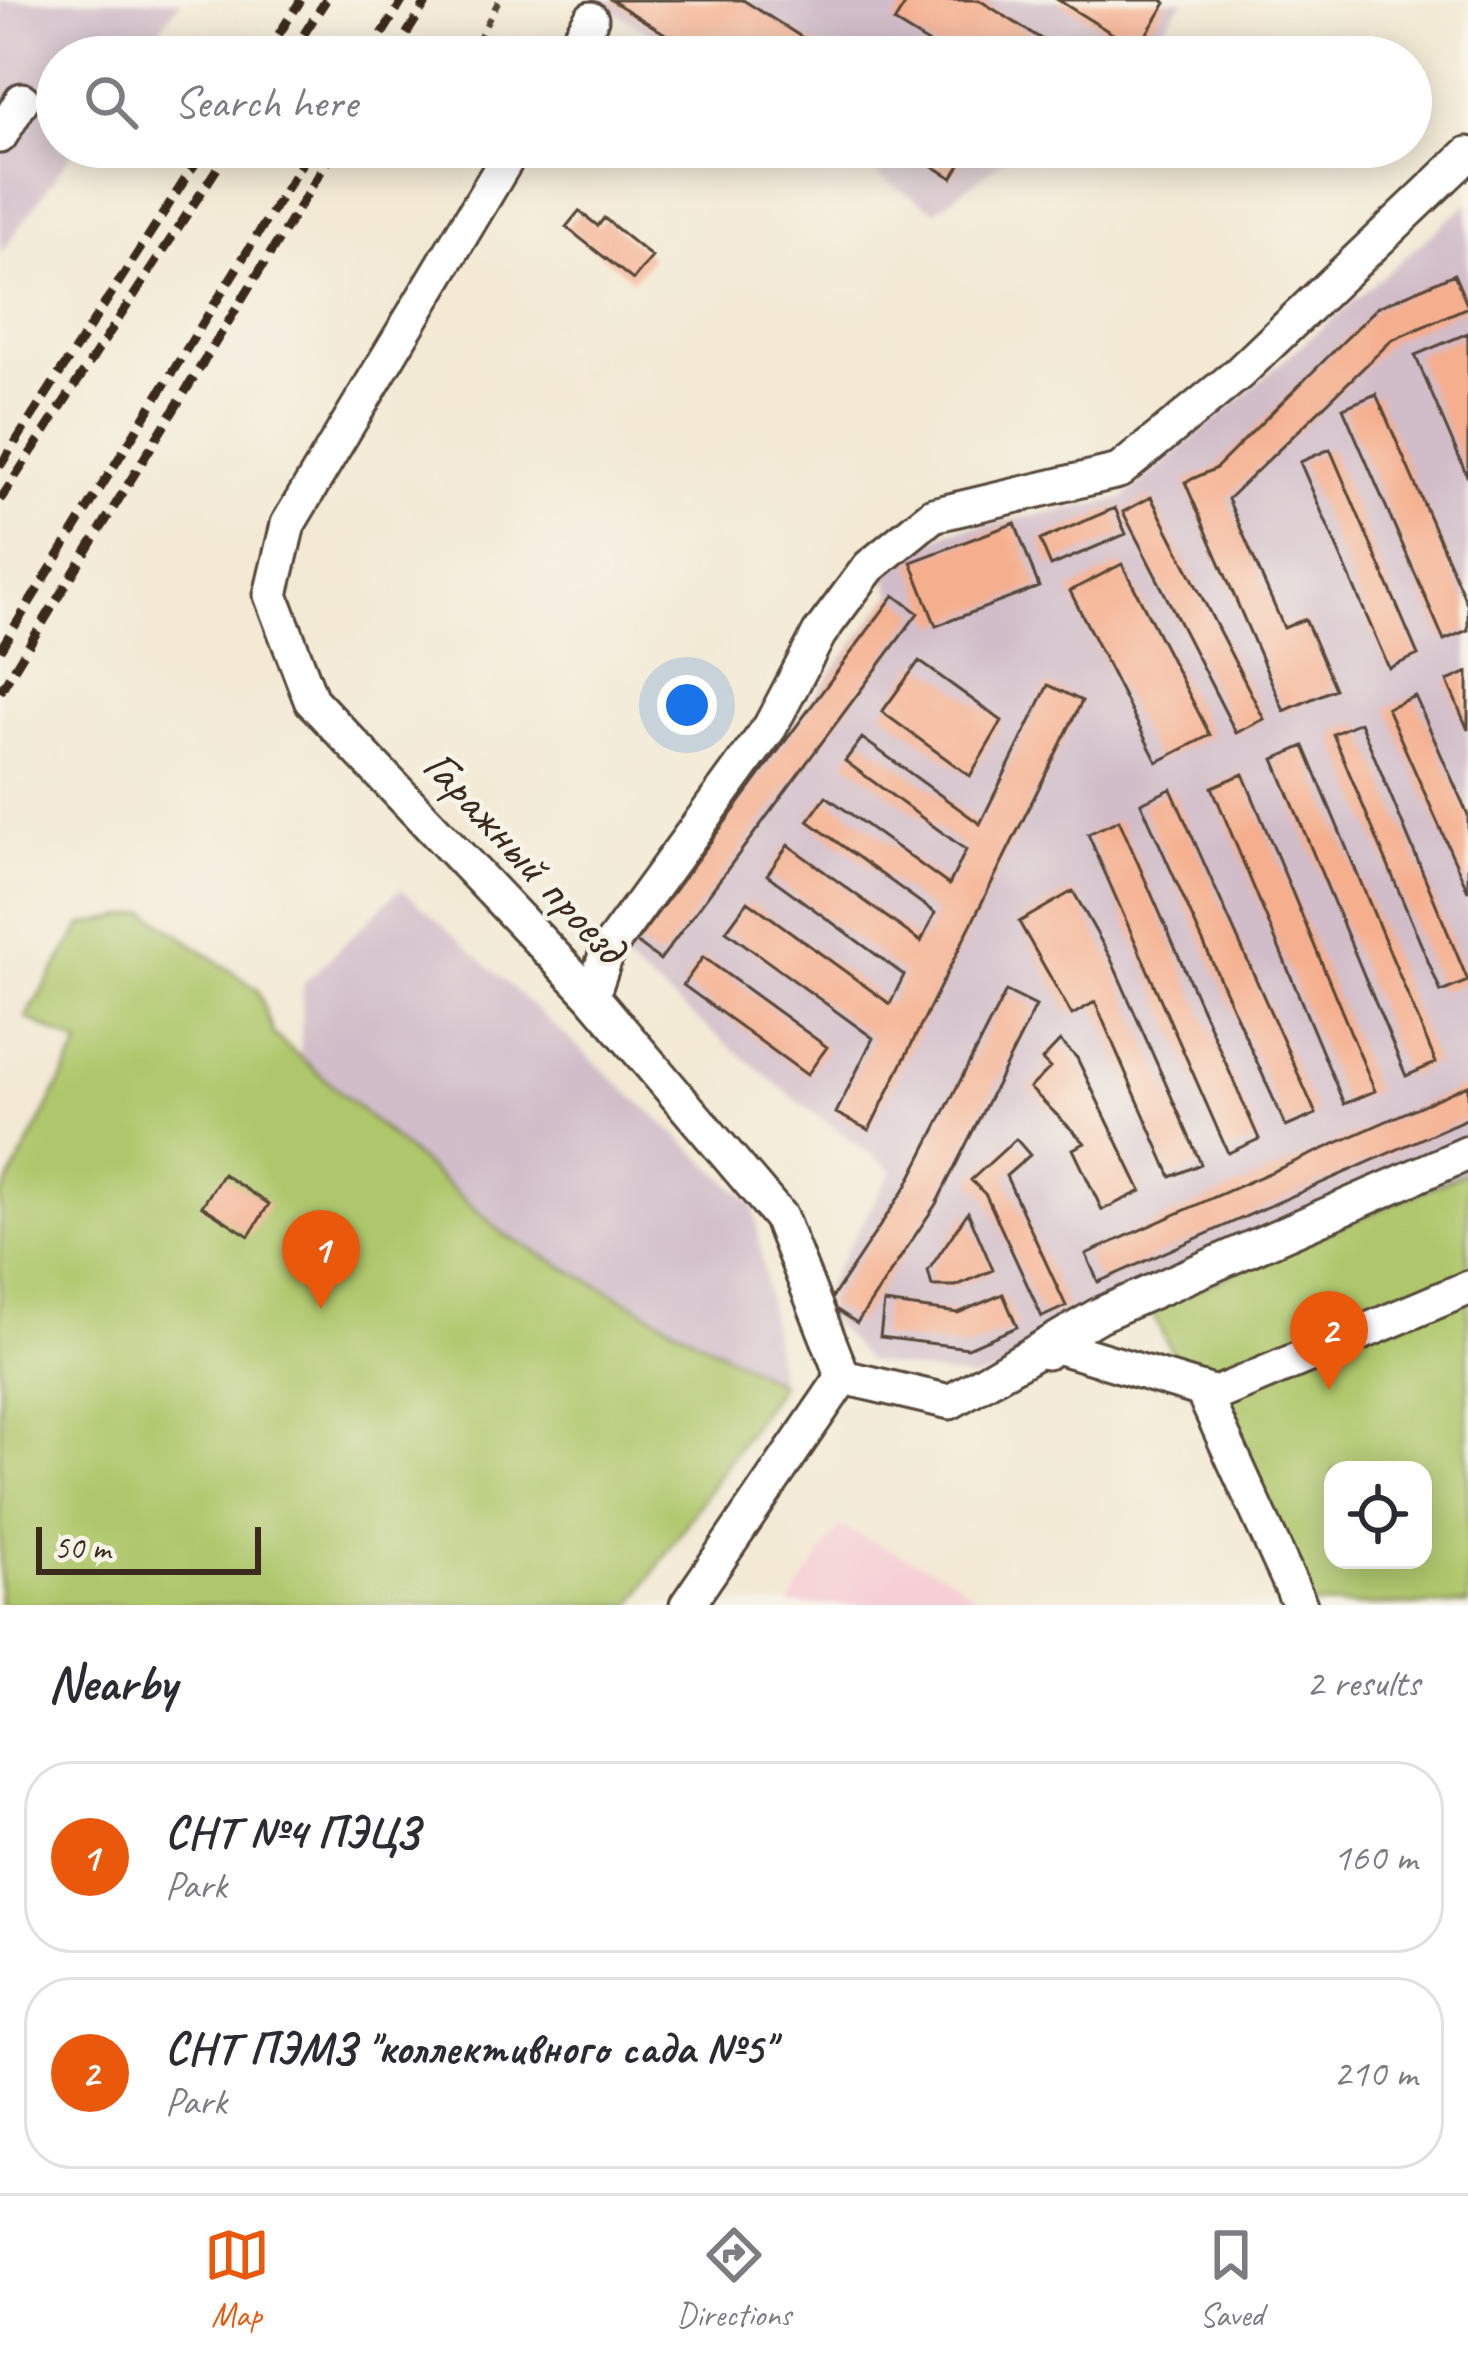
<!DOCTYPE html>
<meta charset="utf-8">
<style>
body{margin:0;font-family:Caveat,sans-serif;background:#f2f2f3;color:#2b2b33}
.controls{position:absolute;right:36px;bottom:36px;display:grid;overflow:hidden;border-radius:24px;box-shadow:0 6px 30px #0003}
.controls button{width:108px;height:108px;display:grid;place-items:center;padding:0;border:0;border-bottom:3px solid #e1e1e2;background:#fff;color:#2b2b33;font:60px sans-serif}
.scale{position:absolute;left:36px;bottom:30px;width:225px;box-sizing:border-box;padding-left:12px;border:6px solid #3b2a1e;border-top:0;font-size:33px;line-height:42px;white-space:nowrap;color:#3b2a1e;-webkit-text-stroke:9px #f7f3e8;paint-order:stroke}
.you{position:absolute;left:687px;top:705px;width:42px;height:42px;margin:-30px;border:9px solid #fff;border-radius:50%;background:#1a73e8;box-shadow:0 0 0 18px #1a73e833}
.badge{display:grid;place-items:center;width:78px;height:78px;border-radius:50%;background:#ea580c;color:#fff;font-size:39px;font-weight:700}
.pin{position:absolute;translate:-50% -99px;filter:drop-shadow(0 3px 6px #0008)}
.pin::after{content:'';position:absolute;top:63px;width:42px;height:36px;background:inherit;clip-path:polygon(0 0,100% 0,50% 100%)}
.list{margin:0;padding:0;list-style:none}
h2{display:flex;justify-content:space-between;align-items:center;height:156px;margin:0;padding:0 48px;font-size:51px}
h2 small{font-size:39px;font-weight:400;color:#7c7c81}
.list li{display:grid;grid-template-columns:78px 1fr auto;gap:36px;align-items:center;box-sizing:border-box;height:192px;margin:0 24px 24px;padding:0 24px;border:3px solid #e1e1e2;border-radius:48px}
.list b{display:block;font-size:45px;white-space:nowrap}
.list p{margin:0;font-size:39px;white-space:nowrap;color:#7c7c81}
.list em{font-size:39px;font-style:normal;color:#7c7c81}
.icon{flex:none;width:66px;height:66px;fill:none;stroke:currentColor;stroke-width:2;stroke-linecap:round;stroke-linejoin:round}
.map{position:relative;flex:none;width:1468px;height:1605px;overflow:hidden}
.search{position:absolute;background:#fff;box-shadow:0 6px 30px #0003;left:36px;right:36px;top:36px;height:132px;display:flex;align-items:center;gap:30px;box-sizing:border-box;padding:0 42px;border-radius:66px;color:#7c7c81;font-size:45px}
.sheet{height:588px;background:#fff}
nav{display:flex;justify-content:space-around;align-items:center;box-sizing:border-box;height:168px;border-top:3px solid #e1e1e2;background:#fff;font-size:33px;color:#7c7c81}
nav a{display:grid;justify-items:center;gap:6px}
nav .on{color:#ea580c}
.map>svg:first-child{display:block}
.built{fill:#f6cfd6}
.industrial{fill:#d1bdc9}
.green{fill:#afc76c;stroke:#757845;stroke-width:3;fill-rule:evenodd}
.building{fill:#f5af8e}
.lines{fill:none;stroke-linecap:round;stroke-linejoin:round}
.minor-casing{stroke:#574739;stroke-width:39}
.path{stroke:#574739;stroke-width:6;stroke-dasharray:9 9;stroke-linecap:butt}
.minor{stroke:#fff;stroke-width:33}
.rail{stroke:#3b2a1e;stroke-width:9;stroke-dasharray:18 9;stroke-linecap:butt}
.labels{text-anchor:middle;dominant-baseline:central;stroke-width:9;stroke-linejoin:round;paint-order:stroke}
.street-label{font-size:48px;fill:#3b2a1e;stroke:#f7f3e8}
</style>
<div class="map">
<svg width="1468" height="1605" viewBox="0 0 1468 1605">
<rect width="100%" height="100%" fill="#f7f3e8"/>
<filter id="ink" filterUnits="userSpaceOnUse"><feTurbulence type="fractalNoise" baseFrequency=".00833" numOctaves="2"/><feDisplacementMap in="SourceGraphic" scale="24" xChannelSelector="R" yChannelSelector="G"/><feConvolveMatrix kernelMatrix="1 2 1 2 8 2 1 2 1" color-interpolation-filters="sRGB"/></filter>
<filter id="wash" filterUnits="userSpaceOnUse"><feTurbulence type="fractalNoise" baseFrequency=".004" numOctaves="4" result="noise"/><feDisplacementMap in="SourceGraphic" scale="48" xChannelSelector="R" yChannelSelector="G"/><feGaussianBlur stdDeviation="2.7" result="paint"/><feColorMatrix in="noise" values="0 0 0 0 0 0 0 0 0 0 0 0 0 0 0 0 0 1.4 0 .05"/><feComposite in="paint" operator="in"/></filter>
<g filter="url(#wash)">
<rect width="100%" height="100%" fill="#f3e9d4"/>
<path class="built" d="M840,1526L952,1578L986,1605H789Z"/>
<path class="industrial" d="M0,0H181L140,57H57V147H76L0,255Z
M596,0H1184L1141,57H688Z
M832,147H1021L935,211Z
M1468,203V1171L1150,1309L1083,1349L973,1379L868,1362L827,1316L826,1286L893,1170L795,1099L616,954L892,594L884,573L895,561L951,531L1122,499Z
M401,888L754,1205L780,1384L505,1235L300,1059L303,984Z"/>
<path class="green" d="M147,912L258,990L273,1034L505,1235L780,1384L632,1605H0V1199L80,1045L26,1018L82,925Z
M1468,1171V1605H1299L1150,1309ZM1333,1470H1423V1560H1333Z"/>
<g id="blocks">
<path class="building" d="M611,0H743L833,57H702Z
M908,0H979L1070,57H951L894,22Z
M1058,0H1162L1166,3L1137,49Z
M902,147H971L952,178Z
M579,211L598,226L604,218L652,257L633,280L566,227Z
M1454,274L1468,307L1392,340L1228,499L1284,628L1305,619L1335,689L1284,711L1185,482L1215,469L1378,307Z
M1468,333V478L1415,355Z
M1376,394L1468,606V630L1444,640L1343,408Z
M1330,449L1418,655L1389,668L1300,462Z
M1151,497L1264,719L1236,733L1123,512Z
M1115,508L1126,534L1051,566L1040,540Z
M1015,523L1039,587L936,626L911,562Z
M1122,564L1210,735L1157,762L1070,591Z
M894,595L918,613L660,960L636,942Z
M919,661L1002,721L970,776L882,712Z
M1468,672V730L1447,681Z
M1048,685L1082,701L869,1130L836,1113L873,1038L726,931L748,901L890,1004L904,975L767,875L788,845L921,942L935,913L808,821L826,796L949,885L966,850L845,761L862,738L980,824Z
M1415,696L1468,815V891L1387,708Z
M1360,722L1468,981L1441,992L1333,734Z
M1304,746L1436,1063L1406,1076L1274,759Z
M1243,774L1375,1091L1344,1104L1212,787Z
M1171,789L1316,1114L1286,1127L1141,803Z
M1119,820L1259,1139L1228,1153L1088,834Z
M1073,891L1110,957L1201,1164L1171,1177L1095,1002L1072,1015L1019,922Z
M703,957L827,1047L807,1075L683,985Z
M1006,991L1036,1006L936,1204L857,1323L828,1304L907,1185Z
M1060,1041L1077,1058L1141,1191L1102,1210L1073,1149L1085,1143L1030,1088L1050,1068L1042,1060Z
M1468,1085V1118L1098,1282L1086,1254Z
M1016,1139L1030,1155L1006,1176L1066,1306L1042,1317L986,1195L971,1180Z
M223,1174L269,1204L249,1236L202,1206Z
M968,1212L993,1270L956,1286H932L928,1271Z
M1003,1294L1017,1327L968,1348L880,1337L884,1303L958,1313Z"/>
</g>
</g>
<g filter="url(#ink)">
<use href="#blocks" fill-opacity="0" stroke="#574739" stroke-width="3"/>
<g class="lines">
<g class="minor-casing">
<path id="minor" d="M568,57L591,19
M0,136L22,100
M514,147L288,524L271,595L311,700L592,996L780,1217L843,1377L687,1605
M592,996L608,949L770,727L819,634L869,567L933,515L1119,471L1239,373L1468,154
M1047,1352L1050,1344L1216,1394L1468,1288
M843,1377L950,1402L1099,1315L1468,1153
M1202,1390L1300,1605"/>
</g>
<path class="path" d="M469,57L499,0"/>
<use href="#minor" class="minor"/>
<path class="rail" d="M264,57L301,0
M289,57L326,0
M368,57L403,0
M392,57L428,0
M0,466L206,147
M0,500L231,147
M0,650L312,147
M0,692L336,147"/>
</g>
</g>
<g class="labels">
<g class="street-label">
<text transform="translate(525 856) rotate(47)">Гаражный проезд</text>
</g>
</g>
</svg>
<div class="controls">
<button><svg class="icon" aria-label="locate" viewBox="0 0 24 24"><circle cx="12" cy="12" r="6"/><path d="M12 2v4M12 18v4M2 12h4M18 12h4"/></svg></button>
</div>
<div class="scale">50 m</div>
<div class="you"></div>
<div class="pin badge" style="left:321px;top:1309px">1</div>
<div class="pin badge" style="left:1329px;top:1390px">2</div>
<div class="search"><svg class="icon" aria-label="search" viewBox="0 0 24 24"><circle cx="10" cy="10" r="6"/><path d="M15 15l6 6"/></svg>Search here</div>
</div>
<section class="sheet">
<h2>Nearby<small>2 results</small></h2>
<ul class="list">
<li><span class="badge">1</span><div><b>СНТ №4 ПЭЦЗ</b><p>Park</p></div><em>160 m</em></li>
<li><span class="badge">2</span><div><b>СНТ ПЭМЗ &quot;коллективного сада №5&quot;</b><p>Park</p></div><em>210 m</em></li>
</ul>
</section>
<nav>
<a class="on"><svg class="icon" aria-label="map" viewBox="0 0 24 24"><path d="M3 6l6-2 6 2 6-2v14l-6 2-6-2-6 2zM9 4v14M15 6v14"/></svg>Map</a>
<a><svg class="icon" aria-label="directions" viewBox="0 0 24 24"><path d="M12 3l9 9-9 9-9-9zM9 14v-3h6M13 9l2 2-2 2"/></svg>Directions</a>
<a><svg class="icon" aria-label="saved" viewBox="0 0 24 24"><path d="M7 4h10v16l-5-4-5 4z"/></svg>Saved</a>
</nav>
